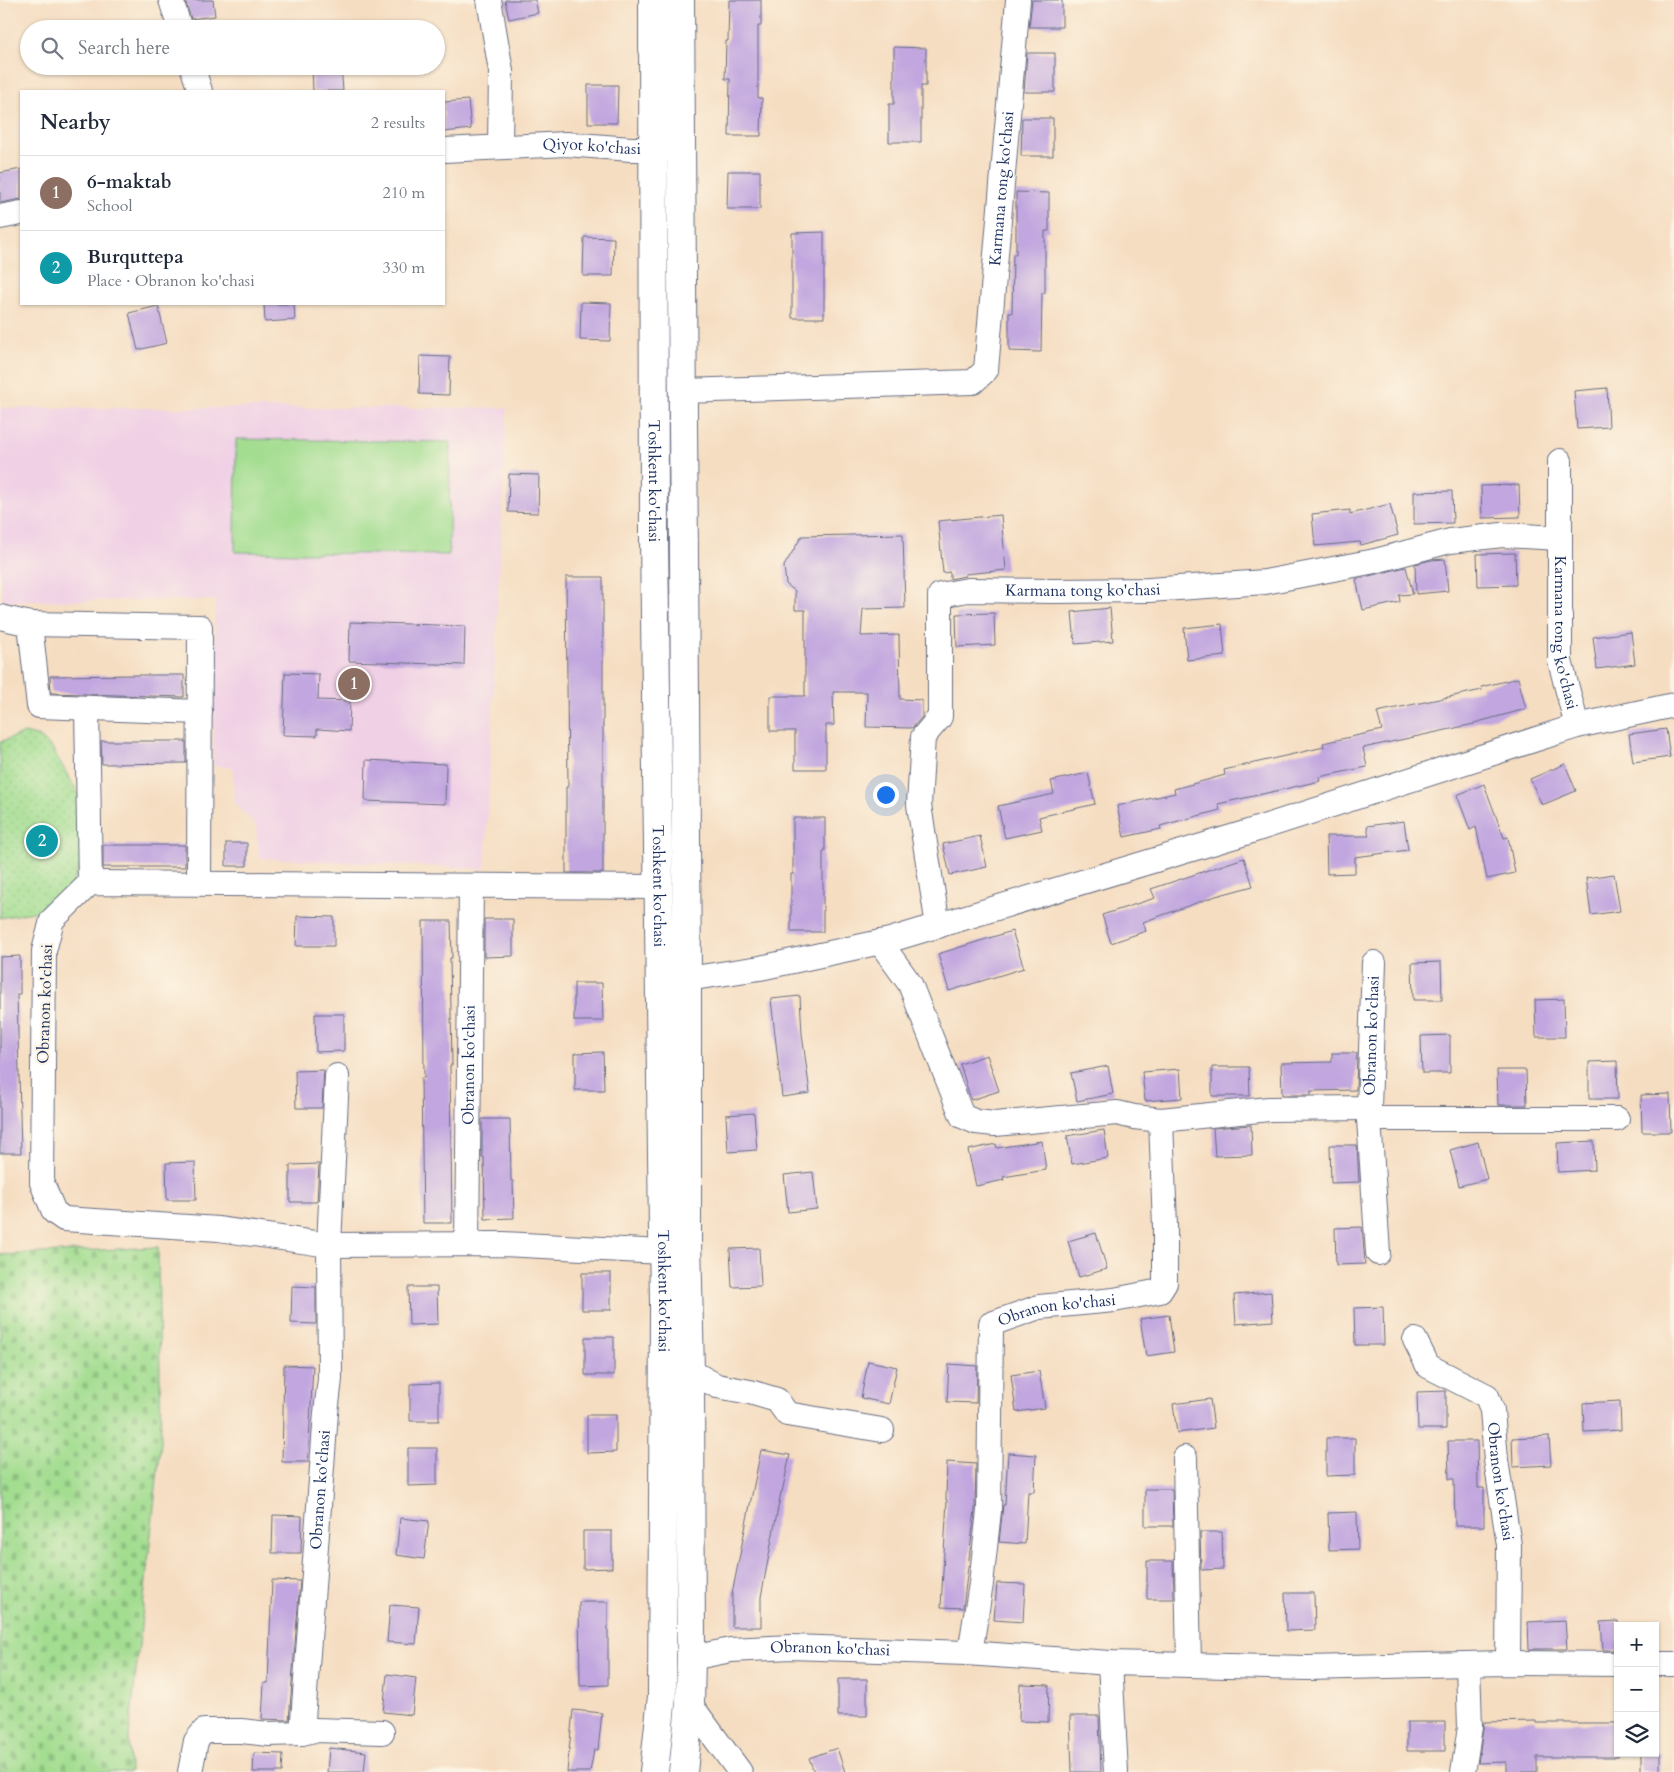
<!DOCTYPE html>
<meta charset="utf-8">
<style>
body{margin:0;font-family:Cardo,serif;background:#f6f6f7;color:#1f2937}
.controls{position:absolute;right:15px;bottom:15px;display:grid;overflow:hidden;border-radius:0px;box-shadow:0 1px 4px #0004}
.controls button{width:45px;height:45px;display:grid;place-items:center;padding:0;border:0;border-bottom:1px solid #e0e1e3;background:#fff;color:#1f2937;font:25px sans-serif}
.you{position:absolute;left:885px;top:794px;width:18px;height:18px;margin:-12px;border:4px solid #fff;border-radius:50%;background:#1a73e8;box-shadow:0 0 0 8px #1a73e833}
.badge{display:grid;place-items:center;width:32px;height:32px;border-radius:50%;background:#d1495b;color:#fff;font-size:16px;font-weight:700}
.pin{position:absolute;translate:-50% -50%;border:2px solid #fff;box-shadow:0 1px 5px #0006}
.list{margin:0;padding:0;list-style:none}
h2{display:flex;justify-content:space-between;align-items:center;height:65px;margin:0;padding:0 20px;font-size:21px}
h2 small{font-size:16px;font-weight:400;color:#747a83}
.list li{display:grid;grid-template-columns:32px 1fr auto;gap:15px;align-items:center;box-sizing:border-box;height:75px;padding:0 20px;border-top:1px solid #e0e1e3}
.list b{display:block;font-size:19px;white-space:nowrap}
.list p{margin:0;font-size:16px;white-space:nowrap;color:#747a83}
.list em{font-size:16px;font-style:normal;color:#747a83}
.icon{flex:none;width:28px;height:28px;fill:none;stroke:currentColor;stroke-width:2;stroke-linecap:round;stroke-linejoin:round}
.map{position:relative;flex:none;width:1674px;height:1772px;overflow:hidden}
.search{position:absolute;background:#fff;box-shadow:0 1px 4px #0004;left:20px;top:20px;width:425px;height:55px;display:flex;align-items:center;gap:12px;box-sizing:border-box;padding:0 18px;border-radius:28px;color:#747a83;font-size:19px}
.panel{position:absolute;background:#fff;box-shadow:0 1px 4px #0004;left:20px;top:90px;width:425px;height:215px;border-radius:0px}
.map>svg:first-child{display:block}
.built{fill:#f0d0e5}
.grass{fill:url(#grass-dots);stroke:#5e8677}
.cemetery{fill:url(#cemetery-stones);stroke:#5e8677}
.pitch{fill:#a2dd90;stroke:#5e8677}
.building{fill:#c1a6df}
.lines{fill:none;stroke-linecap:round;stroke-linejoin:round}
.minor-casing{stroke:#676c81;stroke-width:26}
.highway-casing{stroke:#676c81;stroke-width:30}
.minor{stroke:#fff;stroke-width:24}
.highway{stroke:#fff;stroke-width:28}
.labels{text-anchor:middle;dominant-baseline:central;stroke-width:4.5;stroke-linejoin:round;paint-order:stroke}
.street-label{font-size:16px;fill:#1b2f5e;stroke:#fcf5e5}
</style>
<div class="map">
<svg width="1674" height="1772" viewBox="0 0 1674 1772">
<defs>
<pattern id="grass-dots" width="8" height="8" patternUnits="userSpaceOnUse" patternTransform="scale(1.25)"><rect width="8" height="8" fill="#a2dd90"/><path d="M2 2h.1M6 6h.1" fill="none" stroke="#8bbe7f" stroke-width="1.8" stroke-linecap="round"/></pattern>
<pattern id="cemetery-stones" width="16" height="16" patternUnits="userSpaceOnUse" patternTransform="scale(1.25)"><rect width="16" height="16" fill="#a2dd90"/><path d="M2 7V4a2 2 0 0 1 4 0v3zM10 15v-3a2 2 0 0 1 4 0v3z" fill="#8bbe7f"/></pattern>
</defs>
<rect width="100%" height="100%" fill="#fcf5e5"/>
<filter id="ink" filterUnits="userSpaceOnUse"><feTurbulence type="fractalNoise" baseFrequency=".02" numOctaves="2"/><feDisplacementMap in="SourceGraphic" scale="10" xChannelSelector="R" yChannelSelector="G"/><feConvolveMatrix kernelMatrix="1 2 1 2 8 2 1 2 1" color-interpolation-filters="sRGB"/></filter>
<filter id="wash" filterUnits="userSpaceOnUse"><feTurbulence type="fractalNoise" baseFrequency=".0096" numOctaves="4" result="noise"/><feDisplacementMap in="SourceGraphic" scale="20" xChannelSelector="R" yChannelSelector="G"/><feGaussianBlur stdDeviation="1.12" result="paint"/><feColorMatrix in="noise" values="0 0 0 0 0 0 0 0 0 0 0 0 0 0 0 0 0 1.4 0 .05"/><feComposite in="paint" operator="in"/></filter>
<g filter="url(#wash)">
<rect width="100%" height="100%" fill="#f5ddc1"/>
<path class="built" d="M0,408H507L485,869L259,858L256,826L234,802L233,767L213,766L215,600L3,601L0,573Z"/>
<path class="grass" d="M25,733L40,737L52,748L78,793L83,857L71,888L50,909L0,918V742Z"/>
<path class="cemetery" d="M158,1247L161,1442L129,1736L130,1772H0V1255Z"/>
<path class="pitch" d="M236,439L450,442L449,555L235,552Z"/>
<g id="blocks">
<path class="building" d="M185,0H213L215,16L191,19Z
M505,0H535L538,13L509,19Z
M729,0H761V26H758V98H762L761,136H729L730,79H725L726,41H728Z
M1032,0H1062V27H1029Z
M894,47L926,48V86H921V142H889V104H894Z
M1027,53H1055V92H1024Z
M312,66H341L343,91H313Z
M588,85H618L617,123H588Z
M468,100L471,129L444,132V102Z
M1022,118H1053V156H1021Z
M21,169V199L0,203V173Z
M728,171H760V209H727Z
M1016,192L1049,193V231H1045V293H1042L1041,352L1009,351V313H1012L1013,254H1016Z
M824,232V318H792V233Z
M584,237L614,238L613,276H583Z
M581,302L611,303L610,341L580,340Z
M264,304H294L295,320L265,322Z
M158,306L167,343L138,350L129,313Z
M420,356L450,357L449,395L419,394Z
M1607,388L1609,427L1577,429L1574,391Z
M509,474L539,475L538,513L508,512Z
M1519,485L1520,517L1482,518L1481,486Z
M1452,491L1453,523L1414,524V492Z
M1390,504L1398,535L1361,545L1360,542L1315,546L1312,514L1350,510V514Z
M1001,515L1006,570L965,574V576L950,579V572L943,573L938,521Z
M903,534L905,608L863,609L861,636L899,635L900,699L922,700V717L912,728L866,727L867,692H833L834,725H826V769H795V731H770V696H805V610H795V591L786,584L784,566L802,536Z
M1515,553L1516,585L1478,586L1477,554Z
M1445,559L1448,591L1416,594L1415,564L1431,560Z
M1406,567L1413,594L1399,595L1400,602L1363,610L1356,579Z
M566,577H603V873H566V787H568Z
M1110,608L1113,641L1075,644L1072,612Z
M994,613L995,645L957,647L956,614Z
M350,622L465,626L464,665L349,661Z
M1222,624L1225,656L1187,660L1184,628Z
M1631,632L1635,664L1597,669L1593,637Z
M285,673L319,674L318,700L350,701L349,731L317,729V736L283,735Z
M137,675H184V697L51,693L50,676Z
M1518,678L1526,709L1474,723V724L1363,748L1367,767L1319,777L1320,781L1218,804L1220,810L1160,826L1161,829L1124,837L1117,806L1175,793L1174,789L1225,775L1224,770L1324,747L1323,743L1382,730L1377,712L1482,690L1481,687Z
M1666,729L1670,757L1633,762L1629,734Z
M101,741H186V763L102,764Z
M366,760L446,764L445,804L365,801Z
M1565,764L1576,791L1542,805L1530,779Z
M1088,773L1095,804L1039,817L1042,830L1005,838L998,806L1054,794L1051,781Z
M1484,784L1504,838L1508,837L1515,873L1487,879L1476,827L1470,830L1457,795Z
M793,818H825V851H823V932H791V874H793Z
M1404,821L1408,850L1355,857V873L1327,874L1326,836H1369L1367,826Z
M980,836L987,867L950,875L943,844Z
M226,843H247V866H226Z
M103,845H185V867H103Z
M1244,858L1253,886L1216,896L1143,922L1146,931L1111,943L1102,915L1155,898L1151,889Z
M1614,874L1620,911L1591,915L1586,878Z
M297,916L334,917V946H296Z
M484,919H513V956L484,957Z
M423,921H451L452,958H450L452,1065H450L452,1223H423L421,1078H424Z
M1012,931L1024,968L949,991L938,954Z
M20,956V994H17L21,1153H0V957Z
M1441,962L1442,1000H1413L1412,963Z
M574,983H602L603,1021H574Z
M800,996L802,1034L810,1093L782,1097L771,999Z
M1564,999L1565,1037H1536L1535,1000Z
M315,1014H344V1051L316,1052Z
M1450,1035V1073H1422L1421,1036Z
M603,1052L604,1090H575V1053Z
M1332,1053H1357L1356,1090L1311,1091V1095H1282L1281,1063L1332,1062Z
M987,1055L999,1091L971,1100L960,1064Z
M1617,1061L1618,1099H1589V1062Z
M1108,1066L1113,1094L1077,1101L1071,1073Z
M1212,1067H1249L1250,1096H1212Z
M1180,1069L1182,1098L1145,1101L1142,1072Z
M324,1070L322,1108H296L295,1071Z
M1497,1070H1526L1527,1105H1498Z
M1670,1094L1671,1132H1642L1641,1095Z
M754,1113L757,1150L728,1152L726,1115Z
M482,1119H510L511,1181H513L514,1218L485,1219L484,1157H482Z
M1251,1125L1252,1155L1215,1156L1213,1128Z
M1104,1130L1108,1158L1072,1164L1067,1136Z
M1042,1141L1046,1170L1003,1177L1004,1180L976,1186L968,1150L996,1144L997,1148Z
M1594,1141L1595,1170L1558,1172L1557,1143Z
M1478,1142L1487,1179L1459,1186L1450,1150Z
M1330,1145H1357L1359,1182L1331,1183Z
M195,1162L196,1200H167L166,1163Z
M319,1164L317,1202H290V1165Z
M813,1172L817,1209L788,1212L784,1175Z
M1362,1227L1365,1264L1336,1265L1335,1228Z
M1096,1233L1107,1269L1079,1277L1068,1241Z
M759,1248L761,1286L732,1287L730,1249Z
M582,1273H611V1310H582Z
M292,1286L316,1287V1324L291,1323Z
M408,1287H437L438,1324L409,1325Z
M1271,1292L1273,1321L1236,1324L1234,1295Z
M1383,1307L1384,1345H1355L1354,1308Z
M1169,1315L1174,1352L1146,1356L1140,1319Z
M585,1337H614V1375H585Z
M868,1361L897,1367L889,1404L861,1398Z
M949,1364L977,1366L976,1403L947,1402Z
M284,1365L313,1366L308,1462H282Z
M1039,1371L1045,1408L1016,1412L1011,1375Z
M439,1383V1421H410V1384Z
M1446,1391V1429H1418L1417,1392Z
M1210,1399L1214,1428L1177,1433L1173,1404Z
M1620,1401L1621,1430L1584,1432L1583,1403Z
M587,1415H616V1452L587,1453Z
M1549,1436L1551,1465L1513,1467L1512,1438Z
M1326,1438H1355V1475L1326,1476Z
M1448,1441H1477L1478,1488H1484V1526H1455L1454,1479H1449Z
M408,1448H437V1485L408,1486Z
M761,1450L790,1455L782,1492H781L761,1597V1627H732V1594Z
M1008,1453L1036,1455L1034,1492H1028L1025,1544L999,1542L1003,1505H1005Z
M947,1462L976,1464L975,1510L963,1608L941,1607L947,1500H946Z
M1145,1489H1172L1173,1526H1145Z
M1357,1512L1358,1549L1329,1550L1328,1513Z
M273,1515L302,1516L301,1553H272Z
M400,1518L429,1521L424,1559L396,1555Z
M583,1531H612V1568L583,1569Z
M1200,1532H1222L1223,1569L1201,1570Z
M1147,1561H1173L1174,1599H1147Z
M272,1580L300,1581L289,1720L262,1719L264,1683H268Z
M997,1583L1025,1584L1023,1622L994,1620Z
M1285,1593H1314L1315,1630L1286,1631Z
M579,1602H608V1685L580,1686Z
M390,1605L419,1607L416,1644L387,1642Z
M1565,1620L1567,1649H1529L1528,1622Z
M1618,1621V1650H1603L1601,1622Z
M387,1674L416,1678L412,1715L383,1712Z
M838,1679H867V1716H838Z
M1020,1684L1049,1685L1048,1722L1019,1721Z
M573,1710L602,1713L598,1750H594L590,1772H567Z
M1070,1716H1099L1101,1772H1072Z
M1536,1721V1723H1618V1757H1537V1772H1506V1762L1478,1763L1484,1722Z
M1407,1722H1445V1751H1407Z
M329,1748L366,1752L364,1772H327Z
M837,1748L845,1772H814L809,1758Z
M254,1753L283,1754L282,1772H253Z
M1641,1753H1660V1772H1641Z"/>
</g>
</g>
<g filter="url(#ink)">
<use href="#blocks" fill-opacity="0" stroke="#676c81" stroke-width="1"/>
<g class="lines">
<g class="minor-casing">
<g id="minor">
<path d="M171,0L180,29"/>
<path d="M489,0L501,71L500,147"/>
<path d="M192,66L200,91"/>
<path id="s1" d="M444,150L566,144L631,149H672"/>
<path d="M0,217L21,213"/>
<path id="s2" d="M683,391L973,382L986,370L1018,0"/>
<path id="s3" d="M1560,461V661L1577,726"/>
<path d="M0,617L30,624L39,706L200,712"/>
<path d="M30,624L200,627L199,883"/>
<path d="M87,708L90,883"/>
<path d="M659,887L90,883L52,920L44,951L42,1183L54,1212L64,1219L219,1229L329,1245L503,1244L663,1252"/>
<path id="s4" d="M938,926L919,805L923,737L940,717V595L968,590L1054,591L1149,590L1265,582L1375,561L1450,541L1502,535L1560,538"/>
<path id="s5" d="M880,942L910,984L962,1116L976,1122L995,1124L1117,1113L1134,1117L1161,1120L1269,1109L1369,1108L1374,963"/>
<path d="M687,979L760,968L890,940L1245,833L1577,726L1674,705"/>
<path d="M1369,1108V1119H1617"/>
<path d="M1369,1119L1378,1253"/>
<path id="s6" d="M467,1244L471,886"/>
<path id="s7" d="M1415,1340L1428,1366L1487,1396L1492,1410L1496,1460L1509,1545L1508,1663"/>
<path d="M690,1371L717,1386L750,1392L777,1400L787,1414L882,1430"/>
<path d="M1185,1458L1189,1665"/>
<path id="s8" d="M970,1653L981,1584L989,1511L991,1324L1039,1307L1114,1300L1160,1291L1165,1283V1227L1161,1120"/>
<path id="s9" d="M691,1658L731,1650L791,1647L966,1653L1110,1663L1308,1668L1504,1663L1618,1664"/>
<path d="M1110,1663L1116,1772"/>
<path d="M1655,1664H1674"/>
<path d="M690,1704L740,1772"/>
<path id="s10" d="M302,1733L326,1413L330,1379L329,1245L337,1076"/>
<path d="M190,1772L196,1741L204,1731H241L269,1734L302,1733L314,1730L382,1732"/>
<path d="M1463,1772L1470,1727L1468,1664"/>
</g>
</g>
<g class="highway-casing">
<g id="highway">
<path id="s11" d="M653,0L654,539L664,1307L662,1696L654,1772"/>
<path d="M680,0L687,979V1239L690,1371L691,1658L690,1704L683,1772"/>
</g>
</g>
<use href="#minor" class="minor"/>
<use href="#highway" class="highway"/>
</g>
</g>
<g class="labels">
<g class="street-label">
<text stroke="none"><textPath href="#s1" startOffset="148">Qiyot ko'chasi</textPath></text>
<text stroke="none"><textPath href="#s2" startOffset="490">Karmana tong ko'chasi</textPath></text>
<text stroke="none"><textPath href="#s11" startOffset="481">Toshkent ko'chasi</textPath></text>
<text stroke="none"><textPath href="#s4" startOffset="482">Karmana tong ko'chasi</textPath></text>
<text stroke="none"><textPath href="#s3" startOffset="172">Karmana tong ko'chasi</textPath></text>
<text stroke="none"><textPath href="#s11" startOffset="886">Toshkent ko'chasi</textPath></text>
<text transform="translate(45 1004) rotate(-88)">Obranon ko'chasi</text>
<text stroke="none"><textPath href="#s5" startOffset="676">Obranon ko'chasi</textPath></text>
<text stroke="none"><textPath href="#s6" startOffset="179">Obranon ko'chasi</textPath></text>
<text stroke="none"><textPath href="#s11" startOffset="1291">Toshkent ko'chasi</textPath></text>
<text stroke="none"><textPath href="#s8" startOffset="398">Obranon ko'chasi</textPath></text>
<text stroke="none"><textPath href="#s7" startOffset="182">Obranon ko'chasi</textPath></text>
<text stroke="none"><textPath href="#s10" startOffset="244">Obranon ko'chasi</textPath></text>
<text stroke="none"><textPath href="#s9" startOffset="140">Obranon ko'chasi</textPath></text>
</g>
</g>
</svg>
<div class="controls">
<button>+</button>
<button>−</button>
<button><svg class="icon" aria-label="layers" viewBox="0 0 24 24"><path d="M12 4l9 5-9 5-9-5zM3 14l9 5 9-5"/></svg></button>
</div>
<div class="you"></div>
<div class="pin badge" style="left:354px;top:684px;background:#8d6e63">1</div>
<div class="pin badge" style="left:42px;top:841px;background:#0f9aa8">2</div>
<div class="search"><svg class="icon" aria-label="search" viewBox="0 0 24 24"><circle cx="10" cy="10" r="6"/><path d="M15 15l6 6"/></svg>Search here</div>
<section class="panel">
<h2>Nearby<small>2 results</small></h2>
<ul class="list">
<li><span class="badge" style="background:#8d6e63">1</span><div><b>6-maktab</b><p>School</p></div><em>210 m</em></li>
<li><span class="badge" style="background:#0f9aa8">2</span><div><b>Burquttepa</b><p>Place · Obranon ko'chasi</p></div><em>330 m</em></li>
</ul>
</section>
</div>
